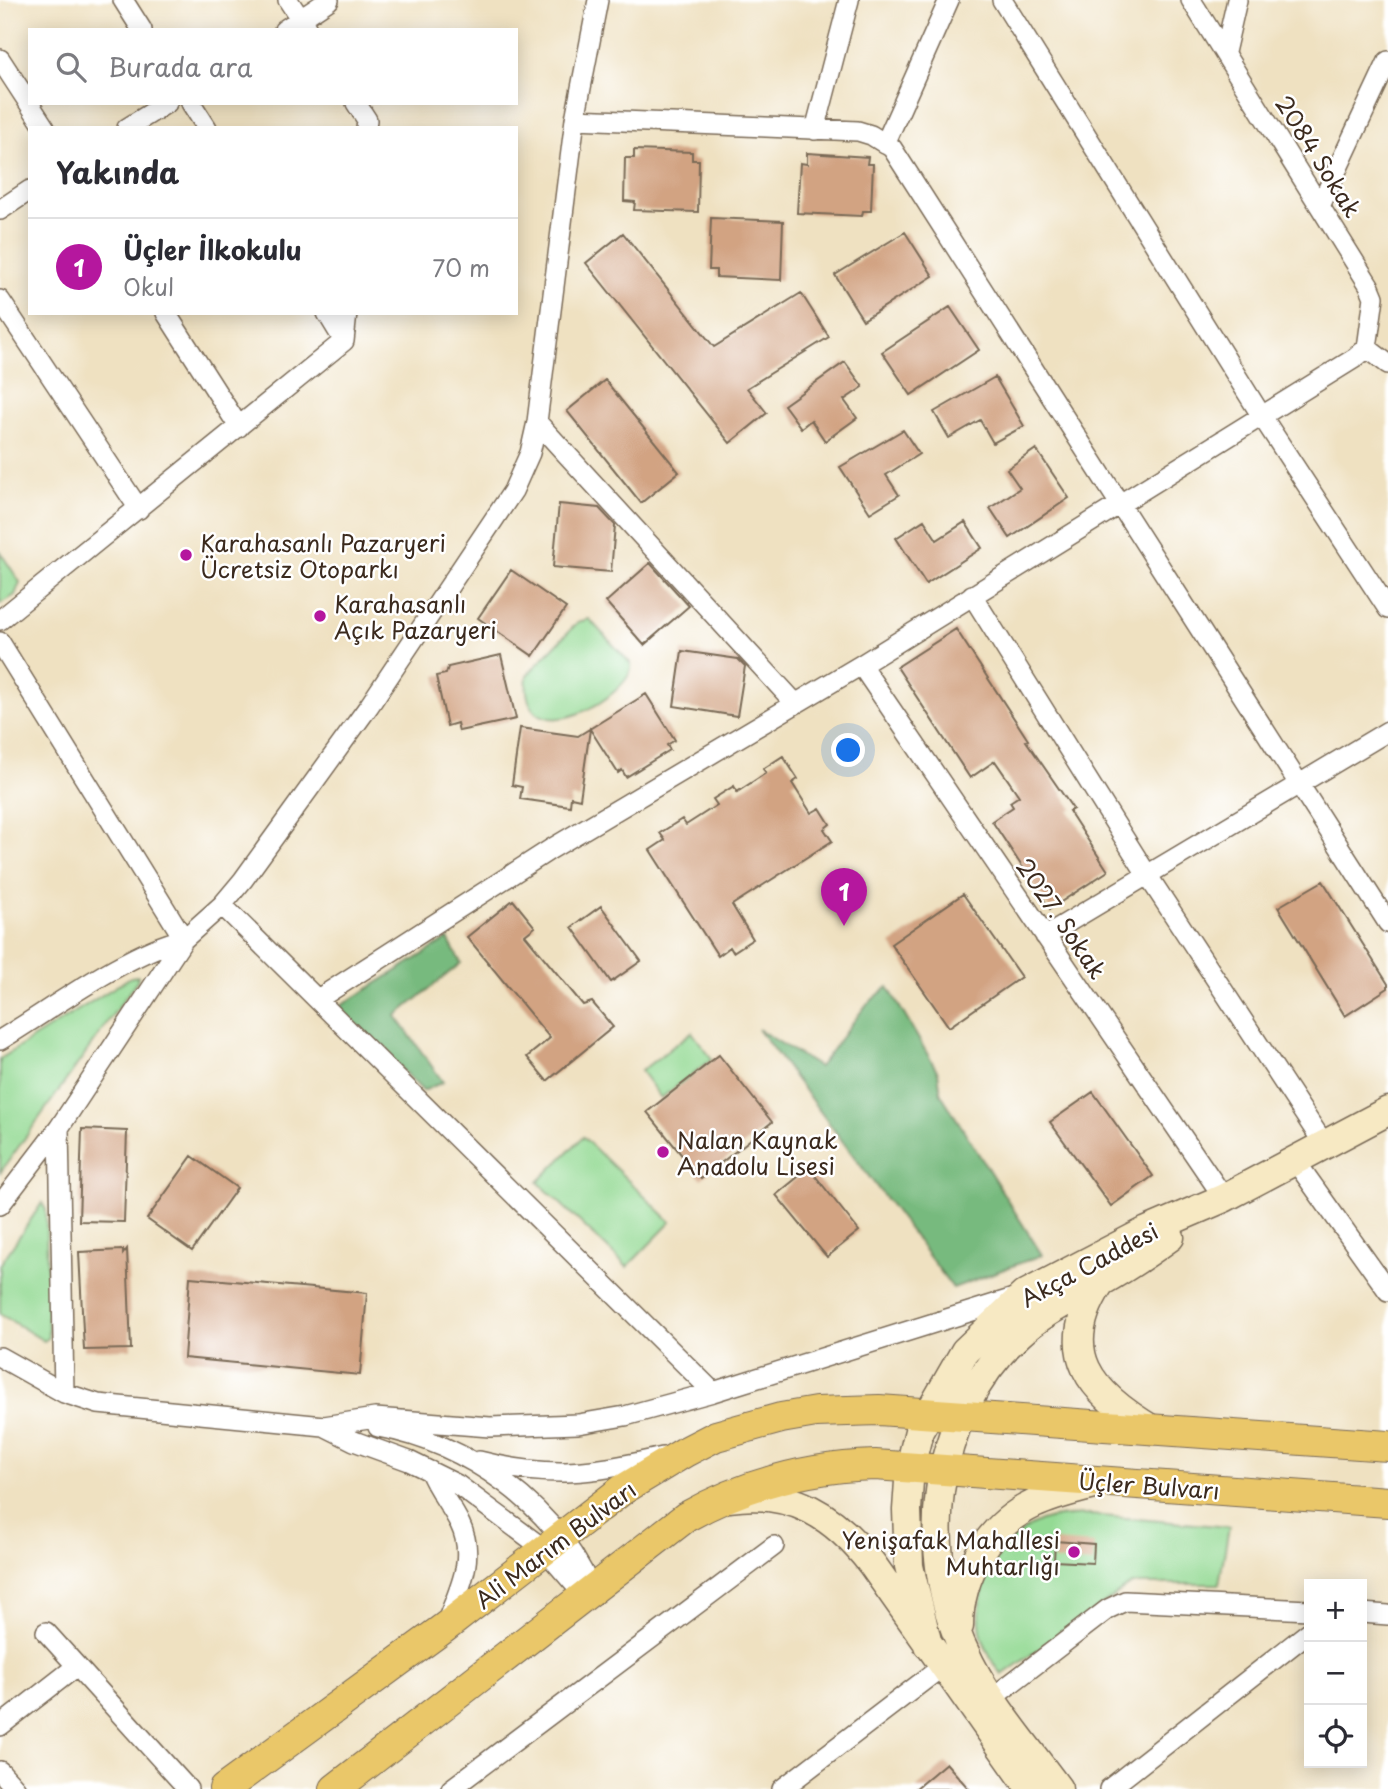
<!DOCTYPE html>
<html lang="tr">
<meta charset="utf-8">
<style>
body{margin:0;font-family:"Playpen Sans",sans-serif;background:#f2f2f3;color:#2b2b33}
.controls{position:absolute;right:21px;bottom:21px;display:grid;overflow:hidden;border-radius:0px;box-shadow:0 4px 18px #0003}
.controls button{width:63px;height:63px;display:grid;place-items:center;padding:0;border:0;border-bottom:2px solid #e1e1e2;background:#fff;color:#2b2b33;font:35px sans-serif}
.you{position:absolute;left:849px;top:751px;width:24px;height:24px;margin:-18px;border:5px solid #fff;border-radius:50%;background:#1a73e8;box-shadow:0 0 0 10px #1a73e833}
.badge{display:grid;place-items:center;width:46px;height:46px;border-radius:50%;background:#b5179e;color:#fff;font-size:23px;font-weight:700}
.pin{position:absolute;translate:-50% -58px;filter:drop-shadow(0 2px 4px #0008)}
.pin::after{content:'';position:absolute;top:37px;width:24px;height:21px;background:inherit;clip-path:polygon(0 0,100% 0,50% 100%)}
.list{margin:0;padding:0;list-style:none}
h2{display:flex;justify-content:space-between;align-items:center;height:91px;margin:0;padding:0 28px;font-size:30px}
h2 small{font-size:23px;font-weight:400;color:#7c7c81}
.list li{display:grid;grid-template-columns:46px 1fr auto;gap:21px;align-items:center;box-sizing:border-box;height:98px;padding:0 28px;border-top:2px solid #e1e1e2}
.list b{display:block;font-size:26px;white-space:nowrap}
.list p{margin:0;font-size:23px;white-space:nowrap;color:#7c7c81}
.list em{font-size:23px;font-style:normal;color:#7c7c81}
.icon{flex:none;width:38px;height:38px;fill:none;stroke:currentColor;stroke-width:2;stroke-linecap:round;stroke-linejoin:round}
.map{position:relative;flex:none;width:1388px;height:1789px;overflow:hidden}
.search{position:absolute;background:#fff;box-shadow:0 4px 18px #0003;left:28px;top:28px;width:490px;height:77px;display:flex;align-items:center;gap:18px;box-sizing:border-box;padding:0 24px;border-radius:0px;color:#7c7c81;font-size:26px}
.panel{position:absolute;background:#fff;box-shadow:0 4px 18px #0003;left:28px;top:126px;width:490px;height:189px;border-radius:0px}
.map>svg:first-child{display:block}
.green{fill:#94da94;stroke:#688259;stroke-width:2}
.forest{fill:#77ba7e;stroke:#59724e;stroke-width:2}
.building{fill:#d2a382}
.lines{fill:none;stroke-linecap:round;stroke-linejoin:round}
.street-casing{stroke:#7a6a57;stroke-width:22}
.secondary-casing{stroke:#7a6a57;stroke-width:31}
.primary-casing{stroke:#7a6a57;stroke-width:32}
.street{stroke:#fff;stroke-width:19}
.secondary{stroke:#f7e9c3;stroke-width:28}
.primary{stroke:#eac769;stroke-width:30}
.poi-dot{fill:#b5179e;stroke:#fff;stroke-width:2.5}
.labels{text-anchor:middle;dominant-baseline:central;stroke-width:5;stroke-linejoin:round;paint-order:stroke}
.street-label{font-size:23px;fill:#3b2a1e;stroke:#fff}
.poi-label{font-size:23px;fill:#3b2a1e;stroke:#fff;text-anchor:start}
</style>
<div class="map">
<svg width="1388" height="1789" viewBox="0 0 1388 1789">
<rect width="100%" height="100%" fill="#fff"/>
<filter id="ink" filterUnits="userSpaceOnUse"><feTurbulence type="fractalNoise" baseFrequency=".0143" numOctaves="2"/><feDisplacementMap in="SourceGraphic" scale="14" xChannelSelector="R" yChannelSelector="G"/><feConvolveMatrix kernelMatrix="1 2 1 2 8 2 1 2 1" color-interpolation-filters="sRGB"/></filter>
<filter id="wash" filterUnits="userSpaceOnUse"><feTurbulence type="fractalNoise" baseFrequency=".00686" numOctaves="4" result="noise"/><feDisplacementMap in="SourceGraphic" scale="28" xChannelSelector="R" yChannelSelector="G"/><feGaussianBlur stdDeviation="1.57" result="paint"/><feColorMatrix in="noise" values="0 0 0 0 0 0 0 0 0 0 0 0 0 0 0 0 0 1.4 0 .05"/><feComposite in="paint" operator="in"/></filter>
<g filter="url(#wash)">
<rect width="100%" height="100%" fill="#efe1c1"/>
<path class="green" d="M0,552L20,582L15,595L0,604Z
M589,619L631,664C636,693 518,764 527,675L578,622Z
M138,976L137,981L0,1173V1059L131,977Z
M692,1032L712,1059L661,1098L641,1071Z
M583,1137L671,1222L627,1267L538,1182Z
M42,1203L46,1210L48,1338L44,1341L0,1314V1265Z
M1090,1515L1229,1527L1219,1584H1132L1002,1675C993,1662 984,1648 981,1632C973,1587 999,1538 1041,1521C1057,1515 1074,1516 1090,1515Z"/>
<path class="forest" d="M448,939L461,963L396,1016L443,1082L423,1091L339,1007Z
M888,987L938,1072L941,1094L1042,1255L953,1288L758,1029L819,1067L867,1004Z"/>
<g id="blocks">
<path class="building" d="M634,150L692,152V160H699L698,212L634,210L635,202L624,201L625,158H634Z
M807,153L868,157L867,164H873L871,211H863L862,216L797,213L800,163L807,164Z
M711,218L783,221L781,280L716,277V270H709Z
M905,232L933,276L863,320L835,275Z
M623,233L714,347L801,293L829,337L747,388L767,413L730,443L586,263Z
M950,307L979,350L911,395L882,352Z
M845,362L863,387L844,400L857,418L825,441L811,420L801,428L784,405Z
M995,377L1024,426L993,443L980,420L949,438L934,412Z
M605,380L679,472L641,503L567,411Z
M903,430L919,454L886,475L899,495L870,513L840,467Z
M1036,449L1069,498L1010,538L990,508L1020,488L1007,469Z
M559,504L599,508L615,525L611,572L553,567Z
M924,520L937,540L965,522L982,548L926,584L896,538Z
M650,563L689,606L644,645L606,602Z
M511,570L566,608L533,656L478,618Z
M956,629L1028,740L1026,741L1073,809L1069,811L1108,871L1050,909L992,821L1013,807L1010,802L1019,796L995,761L970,778L897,667Z
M682,651L738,659L745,666L737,716L674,706Z
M501,655L516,719L459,731L457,723L447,726L436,676L446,674L448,667Z
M646,694L675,740L667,745L670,750L626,777L622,770L618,773L590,729L580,799L571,797L570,806L520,799L522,787L512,785L520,728L578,736Z
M783,756L798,779L792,783L811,813L820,808L830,824L824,829L832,841L732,905L753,939L733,952L730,947L718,956L650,850L665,840L660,833L682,819L686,825L717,805L713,799L734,786L737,792L766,773L763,769Z
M1323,881L1388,984V988L1345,1016L1278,907Z
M963,894L1021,977L949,1027L891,944Z
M513,900L535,927L525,935L583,1005L592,1002L613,1027L547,1081L527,1057L550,1038L467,937Z
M601,906L641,961L611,982L572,927Z
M719,1055L772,1122L701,1179L647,1112Z
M1093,1092L1153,1176L1111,1206L1050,1122Z
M82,1129L127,1131L124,1222L79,1221Z
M192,1156L237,1188L192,1251L147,1219Z
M809,1168L859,1231L827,1257L776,1195Z
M127,1249L131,1349L84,1350L79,1252L123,1250V1254Z
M190,1277L367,1293L360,1375L184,1358Z
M1055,1541L1094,1544L1093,1563L1054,1561Z
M946,1763L969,1789H915Z"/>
</g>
</g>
<g filter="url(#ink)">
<use href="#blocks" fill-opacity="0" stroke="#7a6a57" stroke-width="2"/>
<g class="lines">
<g class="street-casing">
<path id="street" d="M123,0L142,30
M288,0L307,29
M1002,0L1261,415L1388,609
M1191,0L1369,285L1374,297L1367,348
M284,30L329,0
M1225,52L1237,0
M0,59L45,128
M191,103L207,128
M356,103L367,120L366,128
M575,119L598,0
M127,128L167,103
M815,130L849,0
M885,144L949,0
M1321,204L1388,61
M0,210L30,190
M0,300L139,509
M166,313L239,427
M327,313L344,341
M1367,348L1388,364
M537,422L794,702
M972,595L1146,873L1324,1144
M0,620L344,341L347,313
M0,642L184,939
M861,665L1224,1198
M222,905L713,1392
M1045,936L1388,731
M318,999L551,849L861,665L1355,358L1367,348
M0,1040C50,1010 129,951 184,939
M59,1128L64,1393
M1294,1159L1388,1291
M0,1205L59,1128L184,939L222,905L243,880L369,706L513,491L530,453L537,422L575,119L858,131L871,135L892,148L1388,923
M0,1357L64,1393L98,1404L324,1426L375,1418L490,1427L578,1424L625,1416L713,1392L1017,1297
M324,1426L354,1441L409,1461L458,1485L544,1549L584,1595
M378,1427C467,1443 555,1505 591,1589
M479,1461C549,1479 594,1473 663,1457
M430,1471C437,1490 451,1505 460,1524C477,1559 458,1591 446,1624
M1362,1613L1388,1615
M46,1632L188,1789
M992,1698L1108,1609L1125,1601L1309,1610
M0,1726L77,1666
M0,1771L16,1789
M451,1789L774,1546
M782,1789L943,1666L956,1665
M1109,1789L1309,1632"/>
</g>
<g class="secondary-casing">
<path id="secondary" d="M1100,1283C1055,1352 1090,1393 1153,1430
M730,1498C793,1489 835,1516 872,1564L1031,1789
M959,1626C959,1577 988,1525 1034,1504C1055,1494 1080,1489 1101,1483
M928,1645L909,1566L907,1510L910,1467L919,1431L965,1351L1024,1295L1147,1231L1224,1198L1388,1111
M1058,1789C1028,1748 993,1708 970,1663C915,1558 929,1417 1019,1334C1043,1312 1071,1299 1099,1283C1124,1269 1148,1253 1170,1237"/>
</g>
<g class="primary-casing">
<path id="primary" d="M224,1789L444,1628L622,1490L685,1452L716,1436L781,1418L816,1412L879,1410L1388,1446
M335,1789L686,1517C745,1484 807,1467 875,1465L1388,1502"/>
</g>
<use href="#street" class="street"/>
<use href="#secondary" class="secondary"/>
<use href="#primary" class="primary"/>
</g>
</g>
<g class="poi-dot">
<circle cx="186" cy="555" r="7"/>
<circle cx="320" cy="616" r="7"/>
<circle cx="663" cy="1152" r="7"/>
<circle cx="1074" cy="1552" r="7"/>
</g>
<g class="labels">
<g class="street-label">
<text transform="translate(1319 156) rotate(58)">2084 Sokak</text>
<text transform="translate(1062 918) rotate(56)">2027. Sokak</text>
<text transform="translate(1089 1264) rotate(-28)">Akça Caddesi</text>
<text transform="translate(1149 1485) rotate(4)">Üçler Bulvarı</text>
<text transform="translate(555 1544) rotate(-37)">Ali Marım Bulvarı</text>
</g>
<g class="poi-label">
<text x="200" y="542">Karahasanlı Pazaryeri<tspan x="200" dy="26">Ücretsiz Otoparkı</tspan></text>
<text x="334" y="603">Karahasanlı<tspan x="334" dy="26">Açık Pazaryeri</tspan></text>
<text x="677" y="1139">Nalan Kaynak<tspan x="677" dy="26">Anadolu Lisesi</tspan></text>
<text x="1060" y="1539" text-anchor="end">Yenişafak Mahallesi<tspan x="1060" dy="26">Muhtarlığı</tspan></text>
</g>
</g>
</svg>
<div class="controls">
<button>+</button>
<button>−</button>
<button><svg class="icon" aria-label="locate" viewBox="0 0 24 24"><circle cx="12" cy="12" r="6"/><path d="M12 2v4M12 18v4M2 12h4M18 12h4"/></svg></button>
</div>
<div class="you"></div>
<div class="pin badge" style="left:844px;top:926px">1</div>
<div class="search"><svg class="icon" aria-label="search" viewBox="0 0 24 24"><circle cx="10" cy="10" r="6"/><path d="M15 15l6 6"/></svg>Burada ara</div>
<section class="panel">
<h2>Yakında<small></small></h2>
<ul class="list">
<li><span class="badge">1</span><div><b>Üçler İlkokulu</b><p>Okul</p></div><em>70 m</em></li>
</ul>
</section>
</div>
